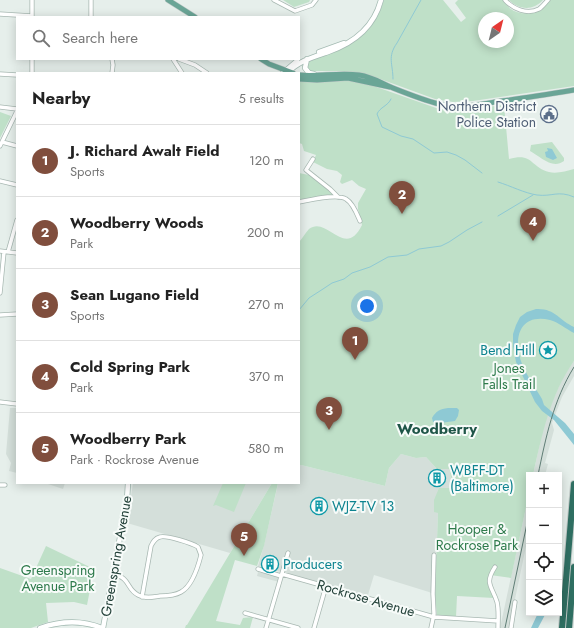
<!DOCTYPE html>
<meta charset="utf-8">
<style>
body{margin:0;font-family:Jost,sans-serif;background:#f2f2f2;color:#222}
.controls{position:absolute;right:12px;bottom:12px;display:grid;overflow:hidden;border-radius:0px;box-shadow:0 2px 10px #0003}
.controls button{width:36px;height:36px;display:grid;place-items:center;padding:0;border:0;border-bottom:1px solid #e0e0e0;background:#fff;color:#222;font:20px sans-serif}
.compass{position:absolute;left:478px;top:12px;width:36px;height:36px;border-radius:50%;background:#fff;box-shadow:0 2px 10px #0003;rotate:35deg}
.you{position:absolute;left:367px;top:306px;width:14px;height:14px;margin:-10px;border:3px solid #fff;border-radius:50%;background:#1a73e8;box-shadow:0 0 0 6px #1a73e833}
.badge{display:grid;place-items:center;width:26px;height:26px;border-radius:50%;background:#804e3d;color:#fff;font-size:13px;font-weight:700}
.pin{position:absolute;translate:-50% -33px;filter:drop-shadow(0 1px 2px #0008)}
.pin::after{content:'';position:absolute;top:21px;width:14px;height:12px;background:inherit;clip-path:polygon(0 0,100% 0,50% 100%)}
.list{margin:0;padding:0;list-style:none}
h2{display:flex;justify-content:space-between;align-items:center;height:52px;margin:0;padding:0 16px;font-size:17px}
h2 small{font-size:13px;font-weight:400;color:#767676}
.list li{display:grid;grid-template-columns:26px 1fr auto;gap:12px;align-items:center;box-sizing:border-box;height:72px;padding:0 16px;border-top:1px solid #e0e0e0}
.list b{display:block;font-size:15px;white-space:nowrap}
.list p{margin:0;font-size:13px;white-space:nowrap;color:#767676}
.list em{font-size:13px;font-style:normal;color:#767676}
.icon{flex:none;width:22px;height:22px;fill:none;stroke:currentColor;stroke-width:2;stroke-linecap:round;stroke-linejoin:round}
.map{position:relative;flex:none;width:574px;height:628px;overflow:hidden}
.search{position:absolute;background:#fff;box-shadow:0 2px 10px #0003;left:16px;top:16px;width:284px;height:44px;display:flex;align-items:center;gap:10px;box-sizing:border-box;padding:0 14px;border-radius:0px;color:#767676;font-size:15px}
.panel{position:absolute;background:#fff;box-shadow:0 2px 10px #0003;left:16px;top:72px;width:284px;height:412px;border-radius:0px}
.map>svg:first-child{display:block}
.built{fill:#d4dfda}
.green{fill:#bfe0c8;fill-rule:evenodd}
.water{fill:#8ec9d4}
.pier{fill:#e6efeb}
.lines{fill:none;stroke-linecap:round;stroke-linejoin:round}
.stream{stroke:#8ec9d4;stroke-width:1}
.minor-casing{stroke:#a8b8b2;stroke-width:5}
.secondary-casing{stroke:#a4bbb3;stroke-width:6}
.primary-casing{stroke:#c2cac8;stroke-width:6}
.motorway-casing{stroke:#c2cac8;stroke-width:8}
.minor{stroke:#fff;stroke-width:3.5}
.secondary{stroke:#fff;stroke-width:4.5}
.primary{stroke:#6aa596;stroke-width:5}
.motorway{stroke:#2f6f62;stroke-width:6}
.tram{stroke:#5f7d75;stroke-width:1}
.labels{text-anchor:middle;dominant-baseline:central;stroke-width:4;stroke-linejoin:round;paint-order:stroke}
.service-label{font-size:14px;fill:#4e5e75;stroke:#f7fbf9;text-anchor:end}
.culture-label{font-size:14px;fill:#0d838f;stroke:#f7fbf9;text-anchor:start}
.park-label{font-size:14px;fill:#2d7a4b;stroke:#f7fbf9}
.street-label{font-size:14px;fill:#24423a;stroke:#f7fbf9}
.neighbourhood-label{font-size:15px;font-weight:bold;fill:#1f5548;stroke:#f7fbf9}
</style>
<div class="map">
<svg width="574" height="628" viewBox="0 0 574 628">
<rect width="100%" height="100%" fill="#e6efeb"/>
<path class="built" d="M574,361V376L562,397L552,423L554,430L545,463L548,464L545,475H533L542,433L550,406L565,373Z
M10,408H17V473L9,471L11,463L6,454Z
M401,454L416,458L426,457L437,469H449L453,488L438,513L435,595L429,592L374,575L368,595L258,566L264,545L278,484L299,483V466L301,465L385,486L389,468Z
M45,483H65L63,489Z
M133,483H272L230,553L127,523Z
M529,493V532L509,628H500Z
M258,572L281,577L279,582L257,576Z"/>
<path class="green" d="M283,0H310L309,2L294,7Z
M384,0H443L461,22L466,18L455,3L458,0H503C515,20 536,15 550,0H574V86L473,101L453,102L435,99L372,76L357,73L337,71H310L308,70L306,65L308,61C346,48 370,42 384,0ZM484,18H508V42H484Z
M509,0H543C533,11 519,10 509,0Z
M299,80H349L368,84L439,109L462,110L504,105L509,159C533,152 530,167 549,172C557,174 566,171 574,169V361C550,395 542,435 533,475H529V493L511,578L490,575L494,598L457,596L456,617L437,615L435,595L438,513L434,512V500L439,488H453L449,469H437L426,457L416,458L401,454L389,468L385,486L301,465L299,466V242C303,238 305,233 309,229C327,215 345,260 362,225L358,209V203L366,189L359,186L352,180L342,184L340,182L342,175L337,171L327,169L313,162L316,155L304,151L302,144L299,143Z
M0,112L11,116L0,138Z
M552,142L564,158V161C552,170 540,156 530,151L531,145Z
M299,173L309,175L335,195L299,200Z
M223,483H246L234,512L216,505L213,506Z
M272,483H278L264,546L257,566L235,560L216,621L240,625L243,618L253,617L250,628H185L186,625H187Z
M46,546L94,569L87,605L74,602L46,603L48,622L31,628H0V568L31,579Z"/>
<path class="water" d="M547,148L552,149L557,158L553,160L546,157L545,152L548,151Z
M536,309C555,308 559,320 574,327V333C566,329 558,322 550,320C518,313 513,340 522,364C527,376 535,387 542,399L544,405L565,423L574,434V445L554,420L542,411L535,402L516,362L513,346V334L516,325L520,317L527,312Z
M448,408H457L459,410L458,416L455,421L440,423L433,422L432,418C436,411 440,409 448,408Z
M538,613H546L538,628H531Z"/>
<path class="pier" d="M574,477V575L569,584L561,595L563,566L566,552L570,510L569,496L572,479Z"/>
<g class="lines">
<path class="stream" d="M393,79C393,64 387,57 397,43L421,0
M391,99C388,106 380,107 377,114L382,127L401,136L413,139L434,153L447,152L456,155L465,160L482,173
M498,182C511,186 524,193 537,195C552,197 558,190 574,197
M498,216L533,195
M299,310L309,298L323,289L332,283L344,279L352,273L370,267L388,257L407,255L419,249L441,246L449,242L467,230L482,222"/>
<g class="minor-casing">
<path id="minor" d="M32,0V17
M91,0V17
M274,0L295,11L312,5L316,0
M505,0C513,9 527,15 539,9C542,7 545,3 548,0
M0,14L32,16
M32,59V73
M173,59L182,73
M179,59L195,65L207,73
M112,73L113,65L112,59
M0,74L17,75
M0,107L17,109
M2,142L17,146
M0,146L17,111
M313,159L306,170L330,189L338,197
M0,181L17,185
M299,202C310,200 337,193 346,199C353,203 357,214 360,221
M0,251L17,253
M8,252L17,220
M0,293L4,252
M0,315L17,314
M0,402L17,404
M0,485H5
M495,567C484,584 492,586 497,602C499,610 498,620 498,628
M258,569L281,576
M113,574C131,578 126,589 138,595C145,599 153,597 160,596C167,596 174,596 181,592C192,586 198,567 201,555L198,547C192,543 166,535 160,537C155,538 153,542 151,546L142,597
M282,574L434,617L498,621
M245,613L298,628
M266,628L288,553
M314,628L326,586
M431,628L434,614L433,594L434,555
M511,628L515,602"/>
</g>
<g class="secondary-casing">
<path id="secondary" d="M319,52L344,43
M307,59L305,68L309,73L314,74
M283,73L297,61
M287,73C299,61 313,57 328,52C354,43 374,27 381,0
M40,628C60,621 82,620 102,628
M103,628L127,500L128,483"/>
</g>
<g class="primary-casing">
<path id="primary" d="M168,0L195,17
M261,59L269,64L293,73
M299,75C319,77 339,72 359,75C373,77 381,83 393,88C408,94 423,100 439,104C460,109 481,104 502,101C526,98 550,94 574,90
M299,79L317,80L348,78L390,87"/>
</g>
<g class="motorway-casing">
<path id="motorway" d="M562,628L574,484
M569,628L574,567"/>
</g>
<use href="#minor" class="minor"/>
<use href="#secondary" class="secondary"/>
<use href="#primary" class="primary"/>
<use href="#motorway" class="motorway"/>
<path class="tram" d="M538,475C546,437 553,401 574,367
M505,628L529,514"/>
</g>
<defs>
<g id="civic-ring" transform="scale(0.9)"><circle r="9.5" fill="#f7fbf9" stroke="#5c6f8a" stroke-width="1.5"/><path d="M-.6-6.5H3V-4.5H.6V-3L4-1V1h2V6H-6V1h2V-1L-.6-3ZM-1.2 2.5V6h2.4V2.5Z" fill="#5c6f8a"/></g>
<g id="sight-ring" transform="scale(0.9)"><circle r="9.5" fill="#f7fbf9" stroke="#0f9aa8" stroke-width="1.5"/><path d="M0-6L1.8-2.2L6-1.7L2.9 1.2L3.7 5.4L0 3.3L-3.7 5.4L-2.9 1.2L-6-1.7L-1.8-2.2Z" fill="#0f9aa8"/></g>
<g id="building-ring" transform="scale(0.9)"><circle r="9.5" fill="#f7fbf9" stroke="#0f9aa8" stroke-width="1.5"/><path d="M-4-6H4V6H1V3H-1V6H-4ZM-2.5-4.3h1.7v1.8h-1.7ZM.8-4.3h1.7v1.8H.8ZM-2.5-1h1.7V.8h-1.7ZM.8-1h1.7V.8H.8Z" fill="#0f9aa8"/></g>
</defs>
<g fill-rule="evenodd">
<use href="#civic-ring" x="549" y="114"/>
<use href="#sight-ring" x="548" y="350"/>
<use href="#building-ring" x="437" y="478"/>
<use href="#building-ring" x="319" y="506"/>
<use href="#building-ring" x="270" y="564"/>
</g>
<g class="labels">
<g class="service-label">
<text x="536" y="106">Northern District<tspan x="536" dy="16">Police Station</tspan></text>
</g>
<g class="culture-label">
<text x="535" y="350" text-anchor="end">Bend Hill</text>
<text x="450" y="470">WBFF-DT<tspan x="450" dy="16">(Baltimore)</tspan></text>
<text x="332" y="506">WJZ-TV 13</text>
<text x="283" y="564">Producers</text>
</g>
<g class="park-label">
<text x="509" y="368">Jones<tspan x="509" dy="16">Falls Trail</tspan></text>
<text x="477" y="529">Hooper &amp;<tspan x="477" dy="16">Rockrose Park</tspan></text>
<text x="58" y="570">Greenspring<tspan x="58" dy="16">Avenue Park</tspan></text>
</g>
<g class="street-label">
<text transform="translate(116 556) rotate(-80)">Greenspring Avenue</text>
<text transform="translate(366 598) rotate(16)">Rockrose Avenue</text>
</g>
<g class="neighbourhood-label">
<text x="437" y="429">Woodberry</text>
</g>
</g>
</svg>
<div class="controls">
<button>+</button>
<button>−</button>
<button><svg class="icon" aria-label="locate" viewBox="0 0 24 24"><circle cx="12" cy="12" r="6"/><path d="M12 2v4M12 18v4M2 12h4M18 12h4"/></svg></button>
<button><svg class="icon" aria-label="layers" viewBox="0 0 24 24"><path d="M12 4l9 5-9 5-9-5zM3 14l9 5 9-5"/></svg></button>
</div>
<svg class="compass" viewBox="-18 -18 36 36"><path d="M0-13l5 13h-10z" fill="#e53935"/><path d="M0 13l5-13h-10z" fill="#767676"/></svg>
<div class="you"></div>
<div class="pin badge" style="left:355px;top:360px">1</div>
<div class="pin badge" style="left:402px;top:214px">2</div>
<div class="pin badge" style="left:329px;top:430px">3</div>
<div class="pin badge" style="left:533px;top:241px">4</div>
<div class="pin badge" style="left:244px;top:556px">5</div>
<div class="search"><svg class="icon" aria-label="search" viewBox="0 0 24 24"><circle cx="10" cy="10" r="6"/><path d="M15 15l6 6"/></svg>Search here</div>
<section class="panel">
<h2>Nearby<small>5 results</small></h2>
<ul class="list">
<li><span class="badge">1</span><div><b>J. Richard Awalt Field</b><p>Sports</p></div><em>120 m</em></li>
<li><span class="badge">2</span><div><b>Woodberry Woods</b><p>Park</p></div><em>200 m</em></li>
<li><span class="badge">3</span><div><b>Sean Lugano Field</b><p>Sports</p></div><em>270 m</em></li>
<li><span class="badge">4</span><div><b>Cold Spring Park</b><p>Park</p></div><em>370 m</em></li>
<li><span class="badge">5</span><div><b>Woodberry Park</b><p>Park · Rockrose Avenue</p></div><em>580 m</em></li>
</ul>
</section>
</div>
